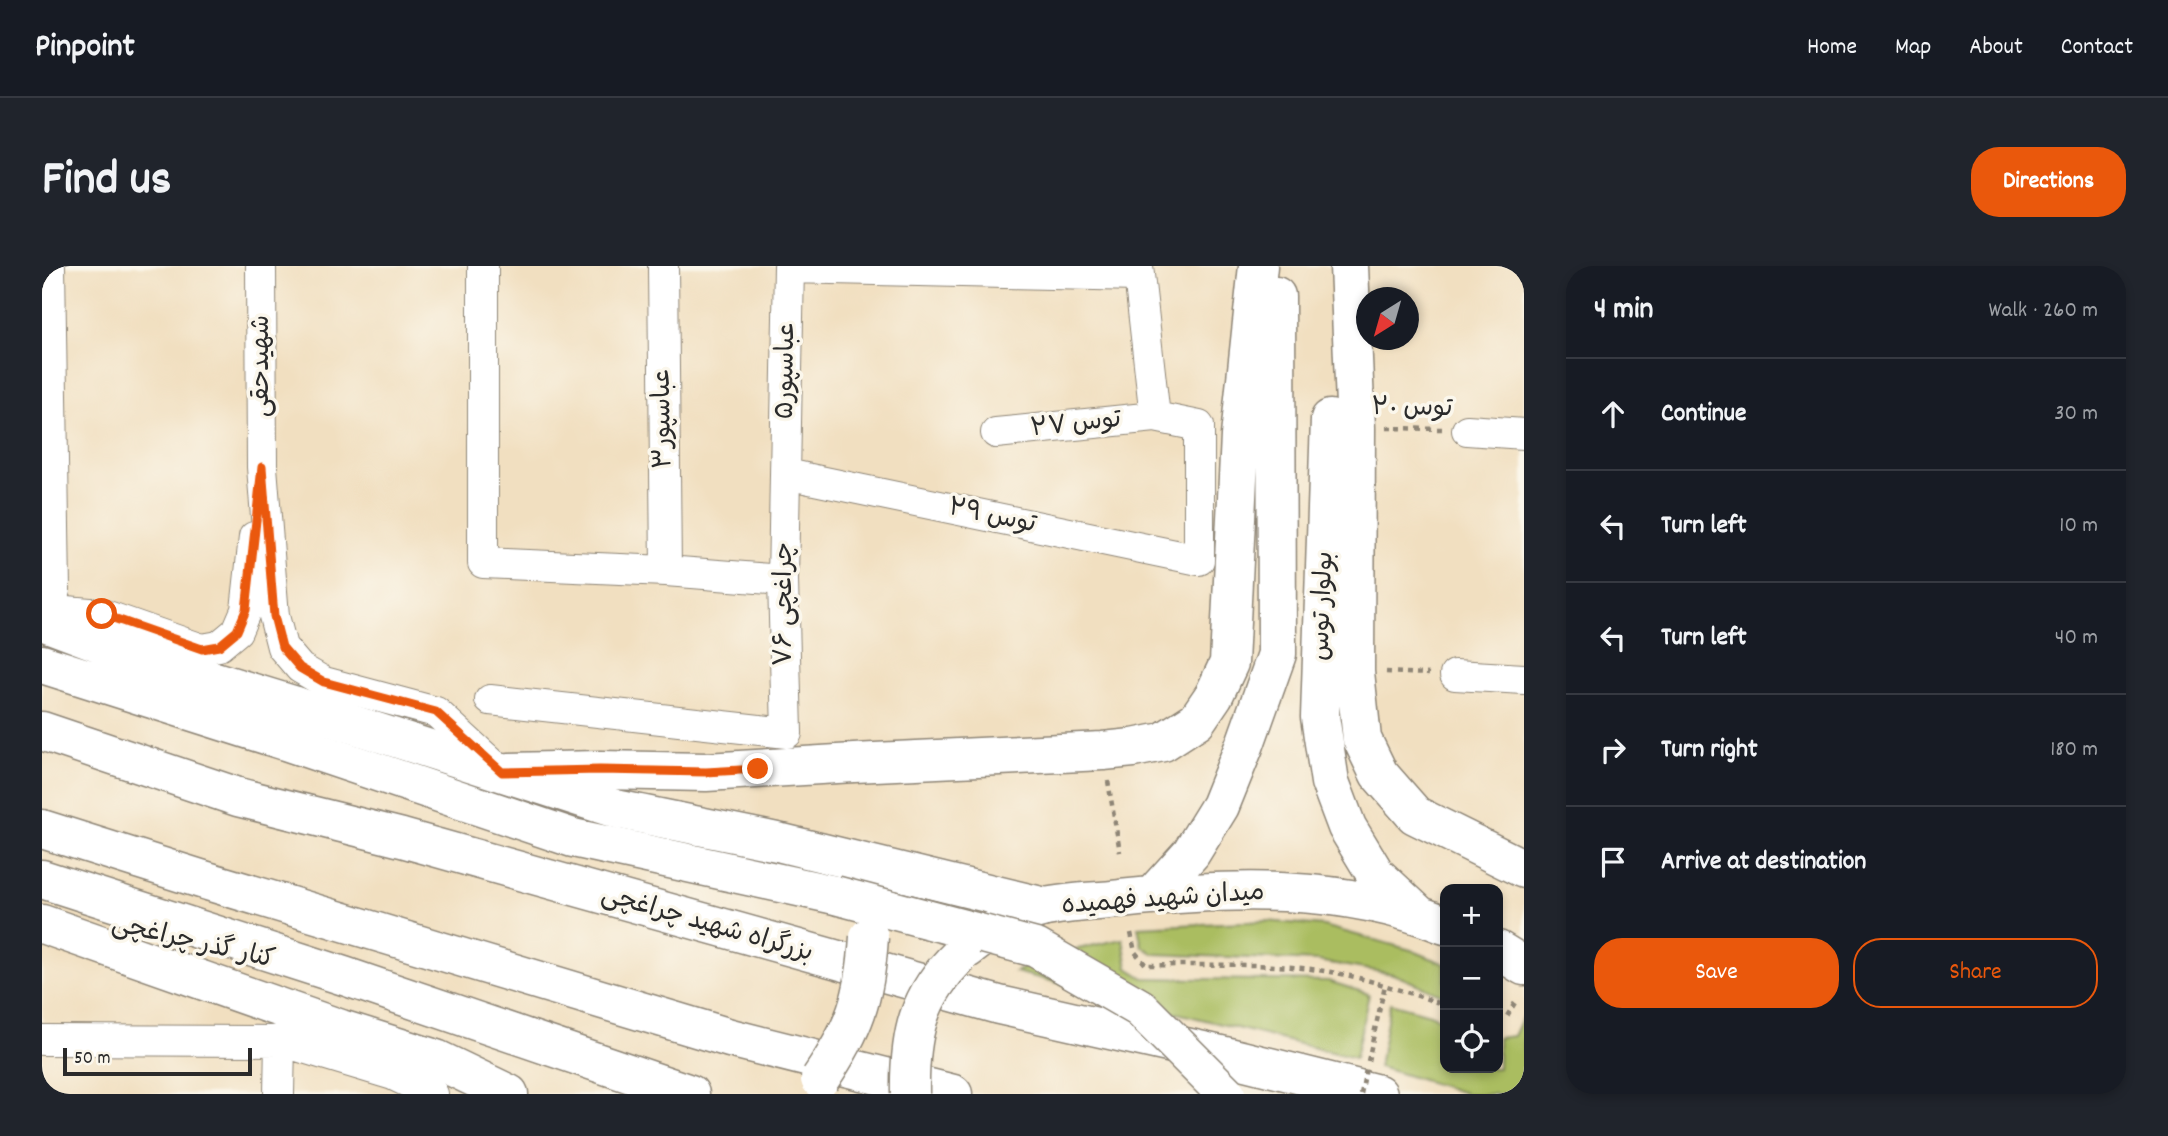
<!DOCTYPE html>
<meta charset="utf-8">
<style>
body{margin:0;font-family:Dekko,"Playpen Sans Arabic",sans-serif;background:#20242c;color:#f1f3f6}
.controls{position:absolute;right:21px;bottom:21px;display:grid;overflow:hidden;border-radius:14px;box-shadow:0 4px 10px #0003}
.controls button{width:63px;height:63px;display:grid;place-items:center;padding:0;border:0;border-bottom:2px solid #363941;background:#171b24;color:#f1f3f6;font:35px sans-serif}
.compass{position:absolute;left:1314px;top:21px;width:63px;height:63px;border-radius:50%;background:#171b24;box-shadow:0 4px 10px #0003;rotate:217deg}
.scale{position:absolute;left:21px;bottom:18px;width:189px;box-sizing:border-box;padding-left:7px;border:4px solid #2b2b2b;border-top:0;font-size:19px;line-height:24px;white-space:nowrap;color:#2b2b2b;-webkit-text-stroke:5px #fbf7ec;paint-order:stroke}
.stop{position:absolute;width:21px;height:21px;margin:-16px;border:5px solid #ea580c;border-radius:50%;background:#fff}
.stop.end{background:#ea580c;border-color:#fff;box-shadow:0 2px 7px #0008}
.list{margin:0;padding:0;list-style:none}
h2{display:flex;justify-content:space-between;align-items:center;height:91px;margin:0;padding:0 28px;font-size:30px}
h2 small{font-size:23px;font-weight:400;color:#9ea1a6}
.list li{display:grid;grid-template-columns:46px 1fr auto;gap:21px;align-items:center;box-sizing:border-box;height:112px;padding:0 28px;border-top:2px solid #363941}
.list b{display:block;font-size:26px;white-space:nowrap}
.list em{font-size:23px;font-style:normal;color:#9ea1a6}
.actions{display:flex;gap:14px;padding:21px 28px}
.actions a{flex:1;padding:16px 0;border:2px solid #ea580c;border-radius:28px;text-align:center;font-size:24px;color:#ea580c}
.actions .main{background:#ea580c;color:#fff}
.icon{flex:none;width:38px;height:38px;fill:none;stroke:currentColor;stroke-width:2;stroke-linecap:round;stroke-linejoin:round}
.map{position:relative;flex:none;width:1482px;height:828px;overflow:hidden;border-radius:28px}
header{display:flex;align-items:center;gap:42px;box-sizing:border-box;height:98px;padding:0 35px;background:#171b24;border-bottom:2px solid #363941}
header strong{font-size:33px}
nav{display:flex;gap:38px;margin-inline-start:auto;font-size:24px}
.intro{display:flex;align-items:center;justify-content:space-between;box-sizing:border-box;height:168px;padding:0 42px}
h1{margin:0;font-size:49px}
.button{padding:18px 32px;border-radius:28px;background:#ea580c;color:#fff;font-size:24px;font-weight:700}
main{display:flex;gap:42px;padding:0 42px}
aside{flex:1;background:#171b24;border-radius:28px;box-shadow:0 4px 10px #0003}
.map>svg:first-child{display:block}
.green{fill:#aabd61;stroke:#6a7446;stroke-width:2}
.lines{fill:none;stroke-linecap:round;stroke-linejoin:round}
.minor-casing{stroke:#8e8576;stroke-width:32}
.major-casing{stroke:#8e8576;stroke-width:41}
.highway-casing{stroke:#8e8576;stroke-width:41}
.path{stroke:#8e8576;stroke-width:4.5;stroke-dasharray:5 5;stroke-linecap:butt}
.minor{stroke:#fff;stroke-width:30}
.major{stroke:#fff;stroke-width:38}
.highway{stroke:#fff;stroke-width:38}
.major-bridge-casing{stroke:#8e8576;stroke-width:41;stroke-linecap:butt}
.highway-bridge-casing{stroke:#8e8576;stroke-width:41;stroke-linecap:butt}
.path-bridge{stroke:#8e8576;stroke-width:4.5;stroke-dasharray:5 5;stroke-linecap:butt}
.major-bridge{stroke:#fff;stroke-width:38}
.highway-bridge{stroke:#fff;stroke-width:38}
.route{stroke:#ea580c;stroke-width:9}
.labels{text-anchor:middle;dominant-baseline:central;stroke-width:7;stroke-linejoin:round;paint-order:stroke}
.street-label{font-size:26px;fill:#2b2b2b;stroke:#fbf7ec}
</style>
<header>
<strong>Pinpoint</strong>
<nav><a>Home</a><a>Map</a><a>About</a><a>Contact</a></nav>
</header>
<div class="intro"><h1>Find us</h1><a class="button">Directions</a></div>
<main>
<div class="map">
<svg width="1482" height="828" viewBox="0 0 1482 828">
<rect width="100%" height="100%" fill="#fbf7ec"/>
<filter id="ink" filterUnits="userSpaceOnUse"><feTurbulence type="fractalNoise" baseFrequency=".0143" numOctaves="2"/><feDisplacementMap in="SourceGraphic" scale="14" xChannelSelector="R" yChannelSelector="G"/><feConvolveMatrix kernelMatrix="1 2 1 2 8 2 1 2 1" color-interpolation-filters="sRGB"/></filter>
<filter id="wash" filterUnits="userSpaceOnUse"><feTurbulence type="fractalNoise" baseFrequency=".00686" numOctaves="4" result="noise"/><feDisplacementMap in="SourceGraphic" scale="28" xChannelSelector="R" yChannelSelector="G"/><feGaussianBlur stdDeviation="1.57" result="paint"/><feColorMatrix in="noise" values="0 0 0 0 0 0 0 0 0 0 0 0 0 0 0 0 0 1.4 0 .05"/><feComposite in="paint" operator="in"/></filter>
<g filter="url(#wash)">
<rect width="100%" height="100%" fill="#f1dfc0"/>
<path class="green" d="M1224,655L1282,660L1369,684L1403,698V730L1351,708L1276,695L1112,688L1100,680L1096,661Z
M1081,673L1086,702L1102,712L1286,715L1327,728L1313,792L973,706C1008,688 1043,681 1081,673Z
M1348,737L1388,748L1403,755V802H1456V772L1472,770L1482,748V828H1426L1337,801Z"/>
</g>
<g filter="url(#ink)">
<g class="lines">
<g class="minor-casing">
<path id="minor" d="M8,0L13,324
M219,0L220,201L232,350L240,381L258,402L282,416L394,446L455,502
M441,0V297L624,305L741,314
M621,0L624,305
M747,2L1096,10
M1425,164L1482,168
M954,167L1113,151
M744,208L1157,294V160L1113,151L1096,0
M0,343L60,348L160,383L177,380L195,365L204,344L212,271
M1413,409L1482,413
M448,434L745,467L741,314L747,0
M0,774L238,775L351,809L391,828
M237,828L238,775"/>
</g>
<g class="major-casing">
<path id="major" d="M1307,0L1314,162L1313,406L1320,473L1337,508L1373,549L1482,603
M1288,153L1278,451L1288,516L1305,561L1334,609L1377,649
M0,355L104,394L254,440
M0,398L246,476L531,572L793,629
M467,506L558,504L664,506L812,497L1061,485L1091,482L1121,476L1155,454L1172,429L1187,397L1198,170L1216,0
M1110,630L1149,587L1178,540L1203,478L1235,388L1234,30
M0,658L299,763L394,793L467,828
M925,683C948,665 975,647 1004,641C1028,636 1054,636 1078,633C1186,622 1301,617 1403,659
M1456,684L1482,700"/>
</g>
<g class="highway-casing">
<path id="highway" d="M254,440L574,543L740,577L1003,641
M0,465L196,531L360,572L957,739L1179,789L1336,828
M0,563L162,614L688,772L911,828
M0,613L302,710L648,828"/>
</g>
<path class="path" d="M1345,162L1400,163
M1344,406L1387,408
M1066,515L1078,586
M1089,667L1093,686L1104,699C1167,700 1232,695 1294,707C1331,714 1367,727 1403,739
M1456,754L1465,750L1474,735
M1326,795L1343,719"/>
<use href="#minor" class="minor"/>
<use href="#major" class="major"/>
<use href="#highway" class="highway"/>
<g class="major-bridge-casing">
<path id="major-bridge" d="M793,629L994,682L1098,742L1184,828
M868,828C867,770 875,730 918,689"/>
</g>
<g class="highway-bridge-casing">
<path id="highway-bridge" d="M778,813C813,762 823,733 827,671"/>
</g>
<path class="path-bridge" d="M1319,828L1324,803"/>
<use href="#major-bridge" class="major-bridge"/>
<use href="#highway-bridge" class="highway-bridge"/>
</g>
</g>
<g class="lines" filter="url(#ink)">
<path class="route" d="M60,348L160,383L177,380L195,365L204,344L220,201L232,350L240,381L258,402L282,416L394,446L460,506L558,504L664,506L716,503"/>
</g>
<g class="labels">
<g class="street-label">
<text transform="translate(220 100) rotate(-90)">شهیدحقی</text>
<text transform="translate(745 105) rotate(-89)">عباسپور۵</text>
<text transform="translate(1370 143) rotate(1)">توس ۲۰</text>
<text transform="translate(622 153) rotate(-91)">عباسپور۳</text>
<text transform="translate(1034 159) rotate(-6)">توس ۲۷</text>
<text transform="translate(950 251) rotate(12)">توس ۲۹</text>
<text transform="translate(743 338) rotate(-90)">چراغچی ۷۶</text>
<text transform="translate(1282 340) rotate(-88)">بولوار توس</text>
<text transform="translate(1121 634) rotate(-4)">میدان شهید فهمیده</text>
<text transform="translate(665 659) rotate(16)">بزرگراه شهید چراغچی</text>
<text transform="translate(151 677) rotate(13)">کنار گذر چراغچی</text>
</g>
</g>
</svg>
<div class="controls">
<button>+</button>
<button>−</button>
<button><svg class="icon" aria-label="locate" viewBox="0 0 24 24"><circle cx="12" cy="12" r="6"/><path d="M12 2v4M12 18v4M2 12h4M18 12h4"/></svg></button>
</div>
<svg class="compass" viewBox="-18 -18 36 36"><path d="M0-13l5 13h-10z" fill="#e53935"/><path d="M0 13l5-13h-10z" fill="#9ea1a6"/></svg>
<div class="scale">50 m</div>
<div class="stop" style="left:60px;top:348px"></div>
<div class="stop end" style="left:716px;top:503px"></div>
</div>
<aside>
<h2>4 min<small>Walk · 260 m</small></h2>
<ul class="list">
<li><svg class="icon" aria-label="ahead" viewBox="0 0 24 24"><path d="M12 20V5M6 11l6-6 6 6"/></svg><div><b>Continue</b></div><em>30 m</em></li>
<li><svg class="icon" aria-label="left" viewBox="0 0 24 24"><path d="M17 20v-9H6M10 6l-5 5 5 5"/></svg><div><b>Turn left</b></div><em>10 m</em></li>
<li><svg class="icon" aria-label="left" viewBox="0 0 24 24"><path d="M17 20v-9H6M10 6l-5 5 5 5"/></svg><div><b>Turn left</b></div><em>40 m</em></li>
<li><svg class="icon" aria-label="right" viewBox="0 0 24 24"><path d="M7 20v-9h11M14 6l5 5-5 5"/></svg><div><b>Turn right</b></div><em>180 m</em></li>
<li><svg class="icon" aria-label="arrive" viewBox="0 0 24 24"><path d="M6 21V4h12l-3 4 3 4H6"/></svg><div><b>Arrive at destination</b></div></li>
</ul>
<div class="actions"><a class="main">Save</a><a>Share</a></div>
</aside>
</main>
